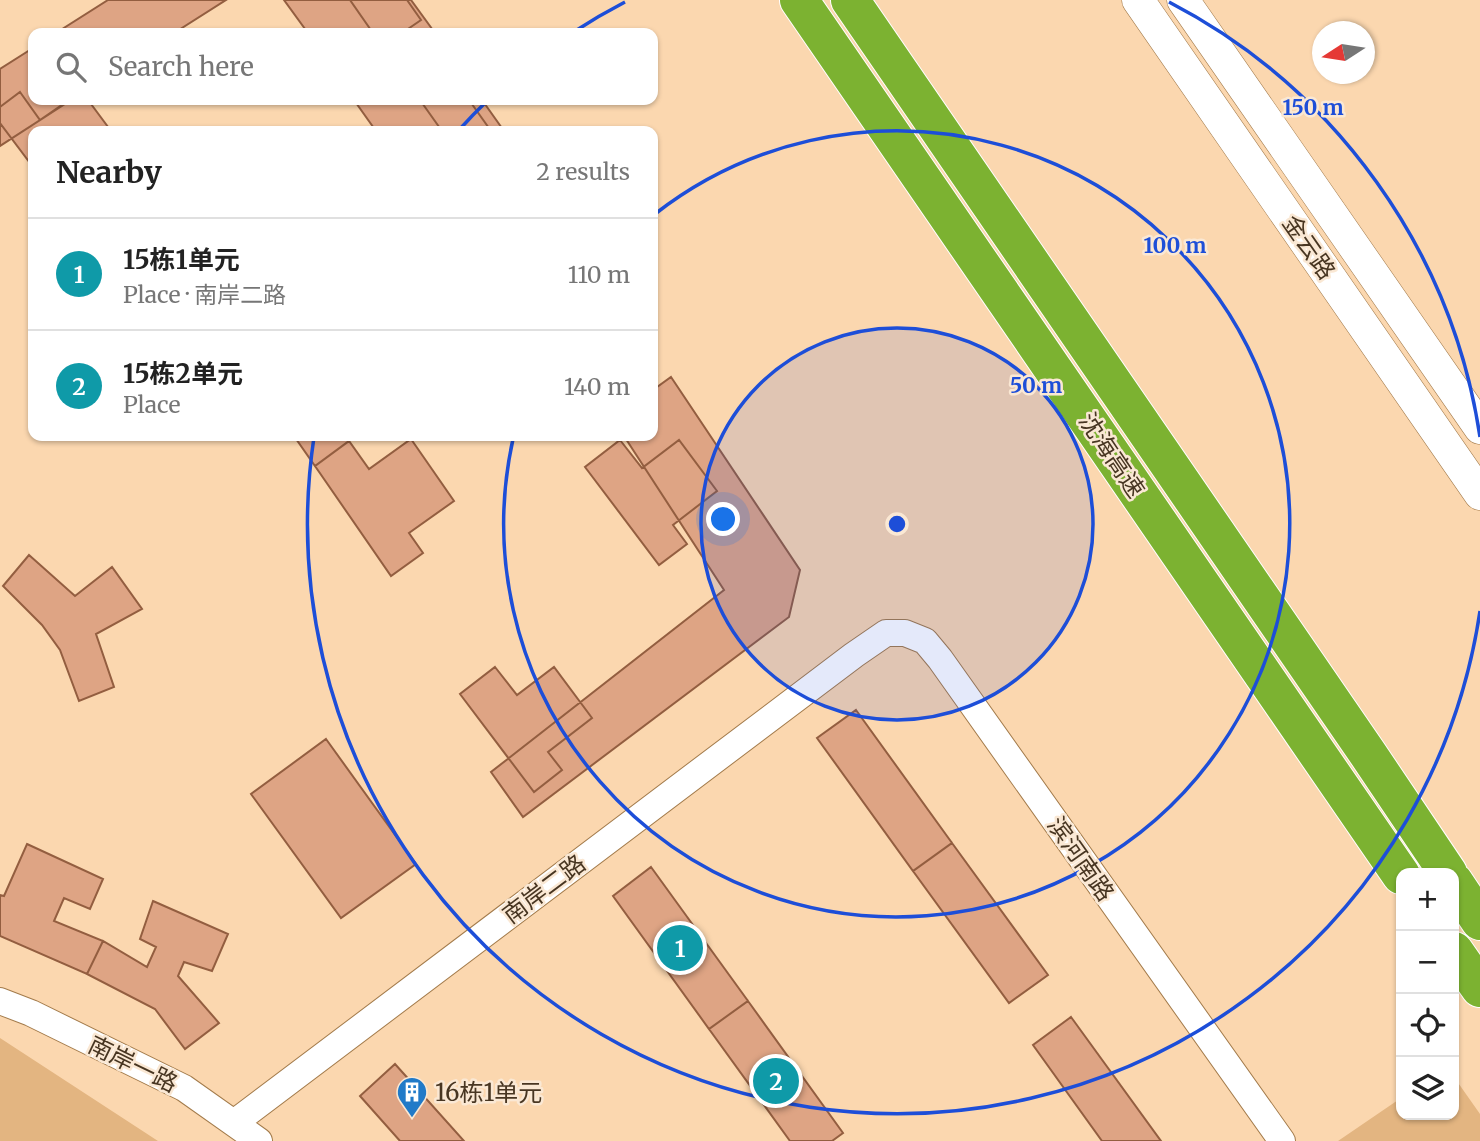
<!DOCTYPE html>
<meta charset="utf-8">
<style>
body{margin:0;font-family:Merriweather,"Noto Sans SC",serif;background:#f2f2f2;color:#222}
.controls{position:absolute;right:21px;bottom:21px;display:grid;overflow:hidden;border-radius:14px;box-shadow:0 2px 5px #0004}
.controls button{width:63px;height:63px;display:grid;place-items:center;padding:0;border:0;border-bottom:2px solid #e0e0e0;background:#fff;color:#222;font:35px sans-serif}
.compass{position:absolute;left:1312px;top:21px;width:63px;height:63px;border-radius:50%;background:#fff;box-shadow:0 2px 5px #0004;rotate:258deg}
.you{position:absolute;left:724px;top:520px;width:24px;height:24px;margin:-18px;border:5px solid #fff;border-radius:50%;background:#1a73e8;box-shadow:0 0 0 10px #1a73e833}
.badge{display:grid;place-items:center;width:46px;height:46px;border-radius:50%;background:#217ac8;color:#fff;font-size:23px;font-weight:700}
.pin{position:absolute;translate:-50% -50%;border:4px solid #fff;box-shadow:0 2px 7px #0006}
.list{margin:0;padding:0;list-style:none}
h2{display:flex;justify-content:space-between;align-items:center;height:91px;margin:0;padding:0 28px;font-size:30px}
h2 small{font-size:23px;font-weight:400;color:#767676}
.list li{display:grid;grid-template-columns:46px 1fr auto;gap:21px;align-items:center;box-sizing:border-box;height:112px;padding:0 28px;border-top:2px solid #e0e0e0}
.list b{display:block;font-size:26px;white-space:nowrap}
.list p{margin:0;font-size:23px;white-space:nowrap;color:#767676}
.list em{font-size:23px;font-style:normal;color:#767676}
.icon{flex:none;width:38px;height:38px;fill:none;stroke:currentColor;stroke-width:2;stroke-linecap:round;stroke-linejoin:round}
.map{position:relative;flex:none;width:1480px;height:1141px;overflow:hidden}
.search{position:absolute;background:#fff;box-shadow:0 2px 5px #0004;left:28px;top:28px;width:630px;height:77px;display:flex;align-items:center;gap:18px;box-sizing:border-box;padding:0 24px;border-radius:14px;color:#767676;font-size:26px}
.panel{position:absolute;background:#fff;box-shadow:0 2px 5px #0004;left:28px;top:126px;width:630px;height:315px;border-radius:14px}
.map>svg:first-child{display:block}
.green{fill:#e3b581}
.building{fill:#dea484;stroke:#935e40;stroke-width:2}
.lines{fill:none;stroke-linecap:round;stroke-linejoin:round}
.minor-casing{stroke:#a37b4b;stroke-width:28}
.tertiary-casing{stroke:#a37b4b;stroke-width:33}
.motorway-casing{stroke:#fff;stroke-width:40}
.minor{stroke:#fff;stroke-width:26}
.tertiary{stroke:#fff;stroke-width:32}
.motorway{stroke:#7cb231;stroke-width:38}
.ring{fill:none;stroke:#1d4ed8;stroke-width:3.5}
.labels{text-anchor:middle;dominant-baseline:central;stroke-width:5;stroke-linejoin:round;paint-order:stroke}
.street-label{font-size:24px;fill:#483622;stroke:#fae8d4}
.poi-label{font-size:24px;fill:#483622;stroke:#fae8d4;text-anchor:start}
.centre{fill:#1d4ed8;stroke:#fae8d4;stroke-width:3.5}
.ring-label{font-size:21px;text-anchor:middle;font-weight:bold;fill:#1d4ed8;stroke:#fae8d4;stroke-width:5;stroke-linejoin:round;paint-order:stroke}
</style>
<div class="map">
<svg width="1480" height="1141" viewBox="0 0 1480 1141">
<rect width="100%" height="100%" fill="#fbd7af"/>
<path class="green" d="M0,1038L158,1141H0Z
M1454,1077L1480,1114V1141H1338L1401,1098V1115H1454Z"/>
<path class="building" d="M108,0H226L174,33H56Z
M284,0H407L421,20L402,33H308Z
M350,0H411L435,33H373Z
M33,48V100H71L0,146V69Z
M20,92L40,120L69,100H88L111,131H33V167L0,123V107Z
M354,100H406L408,103L412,100H469L491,131H376Z
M420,100H482L504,131H442Z
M671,377L800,570L789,617L523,817L491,772L724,590L624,436H653V390Z
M294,436H345L349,441L315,466Z
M411,439L454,501L409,533L423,553L391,576L315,466L349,441L369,469Z
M620,440L642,468L679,440L717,491L673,525L687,544L659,565L585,467Z
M29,555L75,596L112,567L142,609L96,634L114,687L79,701L60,650L42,625L3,586Z
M495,667L517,695L554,667L592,718L548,752L562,770L534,792L460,694Z
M856,710L952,843L913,871L817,738Z
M326,739L416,864L341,918L251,794Z
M952,843L1048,975L1009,1003L913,871Z
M27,844L103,879L90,909L64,898L54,921L103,941L87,974L0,936V895L4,896Z
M651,867L748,1001L709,1029L613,896Z
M153,901L228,934L212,971L184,962L178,976L219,1023L185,1049L155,1009L87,974L103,941L147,967L156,947L140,939Z
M748,1001L843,1133L832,1141H790L709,1029Z
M1071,1017L1161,1141H1102L1033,1045Z
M395,1064L464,1141H400L360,1096Z"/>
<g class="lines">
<g class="minor-casing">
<path id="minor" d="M0,1001L31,1013L184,1088L259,1141
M234,1123L854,655L886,633H905L925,641L940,659L1282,1141"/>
</g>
<g class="tertiary-casing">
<path id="tertiary" d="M1138,0L1480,494
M1183,0L1480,428"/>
</g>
<g class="motorway-casing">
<path id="motorway" d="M799,0L1401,875
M850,0L1368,754L1448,873
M1454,882L1480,921
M1454,951L1480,988"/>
</g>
<use href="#minor" class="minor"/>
<use href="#tertiary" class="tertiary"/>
<use href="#motorway" class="motorway"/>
</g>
<circle cx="897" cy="524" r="196" fill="#1d4ed8" fill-opacity=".12"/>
<g class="ring">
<circle cx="897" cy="524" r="196"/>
<path d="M655 214A393 393 0 1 1 513 439"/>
<path d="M1480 611A589 589 0 1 1 314 437M459 130A589 589 0 0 1 488 100M572 33A589 589 0 0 1 625 2M1169 2A589 589 0 0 1 1480 437"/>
</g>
<defs>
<g id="building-pin" transform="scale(1.575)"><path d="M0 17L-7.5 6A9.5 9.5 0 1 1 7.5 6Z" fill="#217ac8" stroke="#fae8d4"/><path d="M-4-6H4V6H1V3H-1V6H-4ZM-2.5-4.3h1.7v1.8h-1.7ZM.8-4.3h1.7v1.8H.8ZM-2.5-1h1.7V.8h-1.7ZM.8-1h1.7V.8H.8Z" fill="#fff"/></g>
</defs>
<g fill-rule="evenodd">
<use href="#building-pin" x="412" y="1092"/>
</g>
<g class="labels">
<g class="street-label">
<text transform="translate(1309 247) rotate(55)">金云路</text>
<text transform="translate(1112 455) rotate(56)">沈海高速</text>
<text transform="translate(1081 859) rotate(55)">滨河南路</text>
<text transform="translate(544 889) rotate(-37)">南岸二路</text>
<text transform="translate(133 1064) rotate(26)">南岸一路</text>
</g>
<g class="poi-label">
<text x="435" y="1092">16栋1单元</text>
</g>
</g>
<circle cx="897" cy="524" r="10" class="centre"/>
<g class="ring-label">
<text x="1313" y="115">150 m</text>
<text x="1175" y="253">100 m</text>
<text x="1036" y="393">50 m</text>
</g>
</svg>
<div class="controls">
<button>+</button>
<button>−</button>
<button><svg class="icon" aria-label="locate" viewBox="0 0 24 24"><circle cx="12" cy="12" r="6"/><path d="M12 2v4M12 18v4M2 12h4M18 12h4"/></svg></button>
<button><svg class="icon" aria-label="layers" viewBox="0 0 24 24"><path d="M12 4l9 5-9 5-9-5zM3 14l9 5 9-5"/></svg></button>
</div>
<svg class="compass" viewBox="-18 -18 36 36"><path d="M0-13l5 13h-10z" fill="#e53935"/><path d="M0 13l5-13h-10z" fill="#767676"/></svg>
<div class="you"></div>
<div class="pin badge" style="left:680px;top:948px;background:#0f9aa8">1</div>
<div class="pin badge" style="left:776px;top:1081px;background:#0f9aa8">2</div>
<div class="search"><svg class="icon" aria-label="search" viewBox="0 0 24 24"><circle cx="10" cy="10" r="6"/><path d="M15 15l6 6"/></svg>Search here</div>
<section class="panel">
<h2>Nearby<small>2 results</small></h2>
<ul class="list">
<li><span class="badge" style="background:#0f9aa8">1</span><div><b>15栋1单元</b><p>Place · 南岸二路</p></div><em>110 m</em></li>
<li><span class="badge" style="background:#0f9aa8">2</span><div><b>15栋2单元</b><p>Place</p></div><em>140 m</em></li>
</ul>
</section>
</div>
